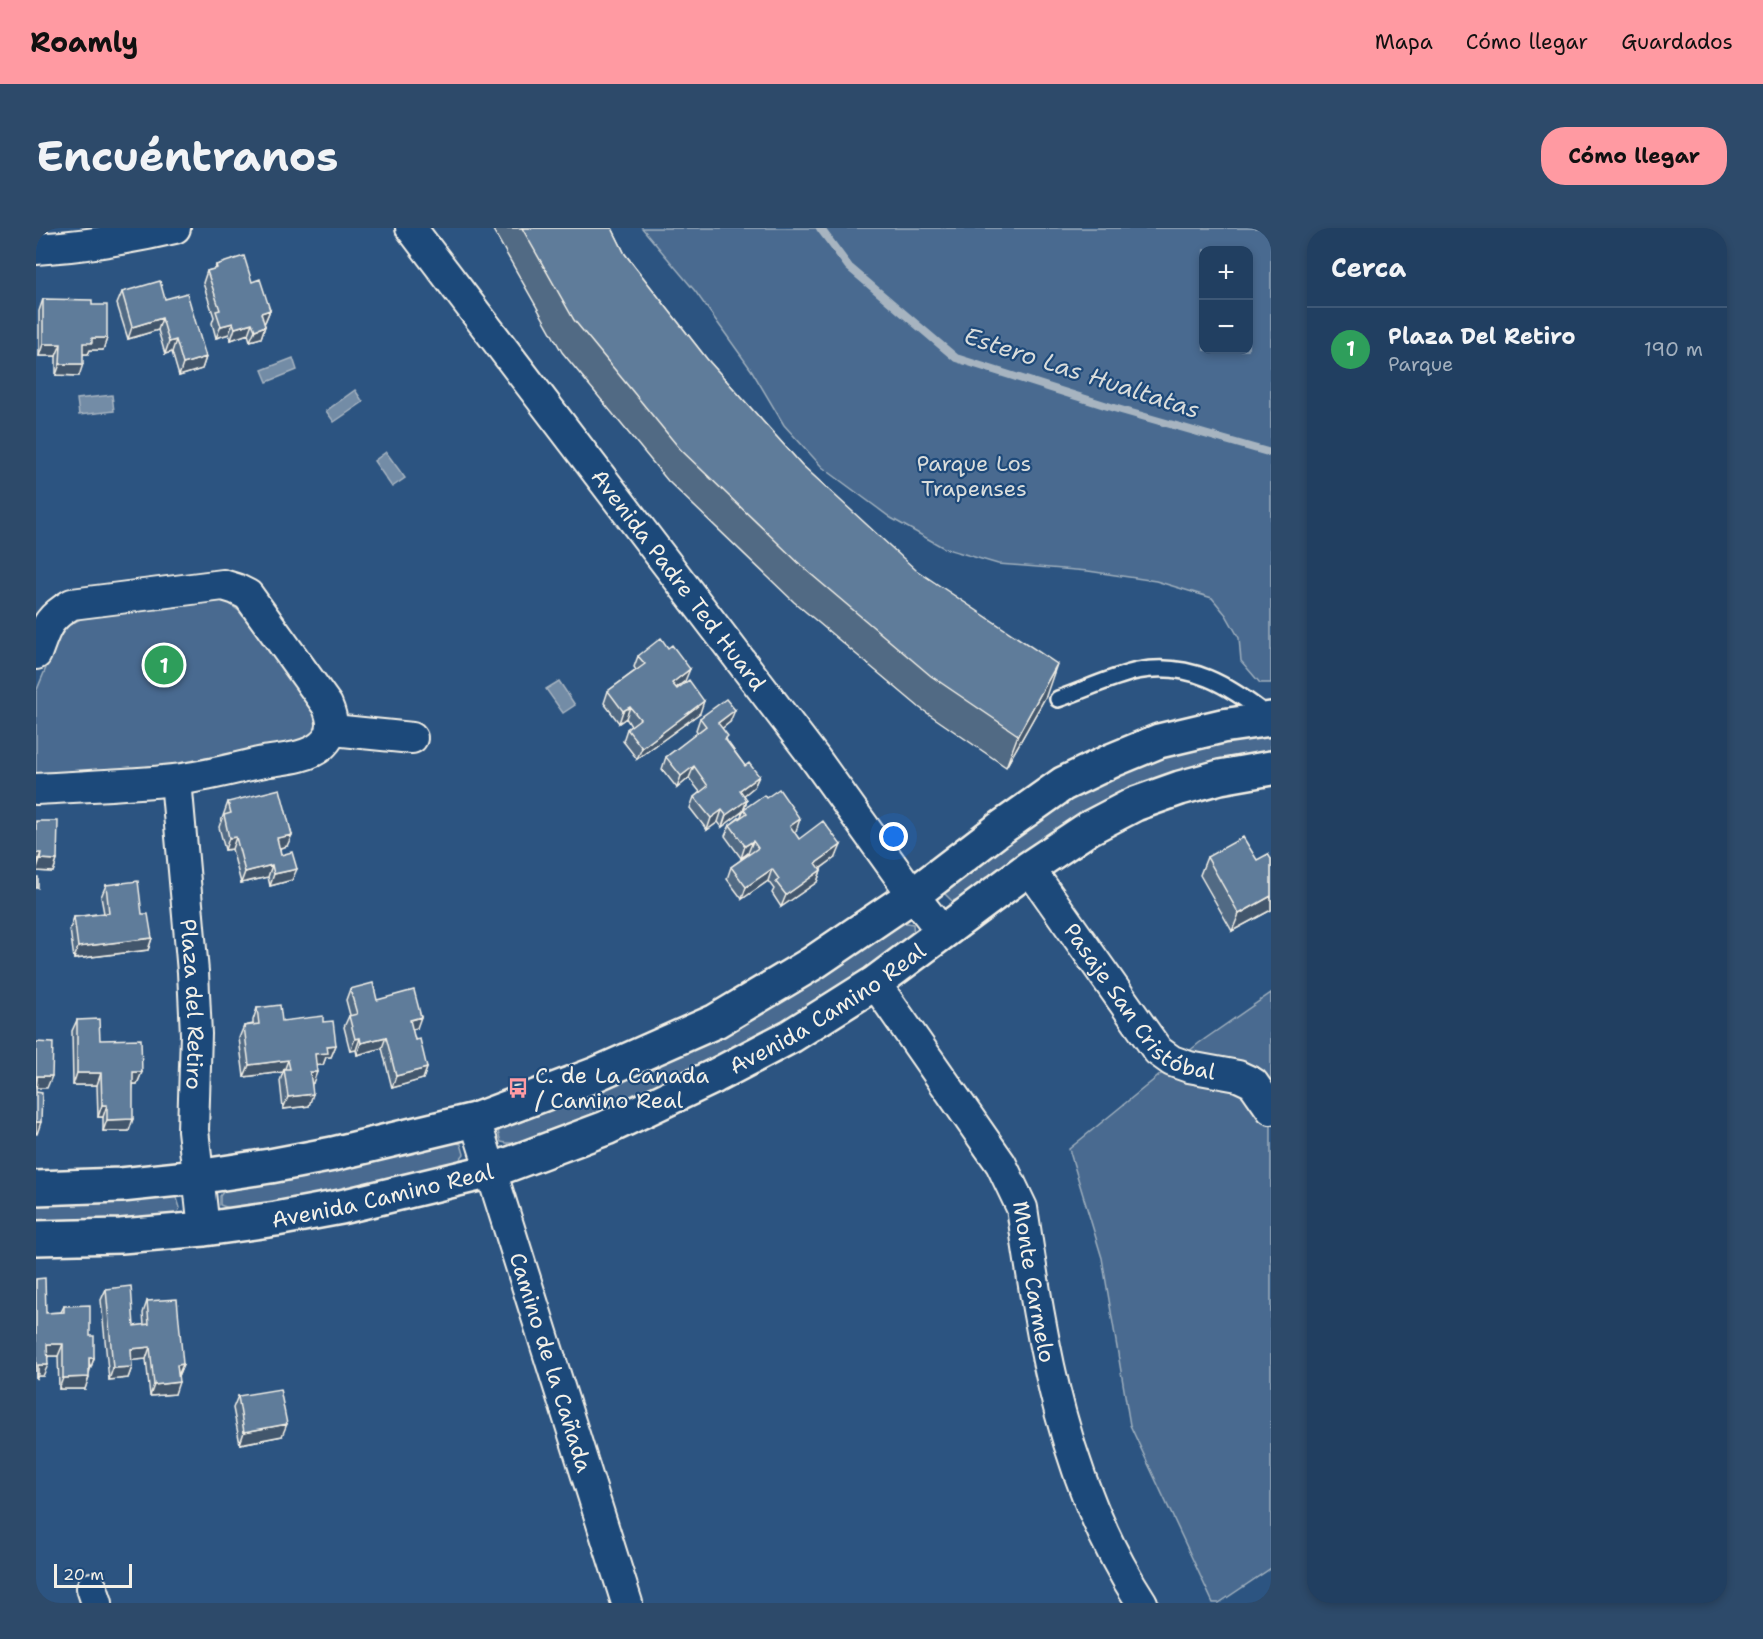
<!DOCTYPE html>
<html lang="es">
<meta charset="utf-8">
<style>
body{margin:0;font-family:"Shantell Sans",sans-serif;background:#2d4a6a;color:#f1f3f6}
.controls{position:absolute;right:18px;top:18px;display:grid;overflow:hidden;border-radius:12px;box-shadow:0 3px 9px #0003}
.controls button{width:54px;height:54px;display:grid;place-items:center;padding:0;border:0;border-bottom:2px solid #3e5876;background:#213f61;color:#f1f3f6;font:30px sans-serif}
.scale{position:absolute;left:18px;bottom:15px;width:78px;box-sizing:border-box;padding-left:6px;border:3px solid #f4f1e8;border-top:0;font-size:16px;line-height:21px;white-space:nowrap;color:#f4f1e8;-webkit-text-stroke:4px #1f4a7a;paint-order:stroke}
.you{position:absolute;left:858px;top:609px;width:21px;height:21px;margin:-15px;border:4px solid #fff;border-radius:50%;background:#1a73e8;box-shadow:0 0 0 9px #1a73e833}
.badge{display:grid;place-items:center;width:39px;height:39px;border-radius:50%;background:#ff9aa2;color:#fff;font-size:20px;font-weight:700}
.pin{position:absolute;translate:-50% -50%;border:3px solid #fff;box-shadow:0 2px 6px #0006}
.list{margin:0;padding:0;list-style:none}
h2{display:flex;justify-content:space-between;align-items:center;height:78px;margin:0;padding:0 24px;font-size:26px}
h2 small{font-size:20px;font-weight:400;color:#a2afbd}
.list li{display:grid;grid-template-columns:39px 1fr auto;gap:18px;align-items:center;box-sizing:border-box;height:84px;padding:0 24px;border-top:2px solid #3e5876}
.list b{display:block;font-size:22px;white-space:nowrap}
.list p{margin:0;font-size:20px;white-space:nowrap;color:#a2afbd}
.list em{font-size:20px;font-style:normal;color:#a2afbd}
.map{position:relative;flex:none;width:1235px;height:1375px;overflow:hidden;border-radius:24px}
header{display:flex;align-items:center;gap:36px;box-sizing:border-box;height:84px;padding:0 30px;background:#ff9aa2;color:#111}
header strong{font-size:28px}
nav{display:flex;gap:33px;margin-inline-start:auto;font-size:21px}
.intro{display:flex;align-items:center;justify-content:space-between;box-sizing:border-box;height:144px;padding:0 36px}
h1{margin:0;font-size:42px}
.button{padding:15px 27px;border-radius:24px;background:#ff9aa2;color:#111;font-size:21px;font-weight:700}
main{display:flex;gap:36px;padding:0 36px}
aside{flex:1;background:#213f61;border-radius:24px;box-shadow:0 3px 9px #0003}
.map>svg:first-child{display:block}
.green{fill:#496b90;stroke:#9eaebc;stroke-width:1.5;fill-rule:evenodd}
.water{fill:#738ca6;stroke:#a7b4c0;stroke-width:1.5}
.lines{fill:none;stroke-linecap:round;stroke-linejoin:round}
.stream{stroke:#a7b4c0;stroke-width:8}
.service-casing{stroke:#f4f1e8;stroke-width:20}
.minor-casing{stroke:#f4f1e8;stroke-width:34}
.secondary-casing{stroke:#f4f1e8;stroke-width:38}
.service{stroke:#1f4a7a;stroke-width:15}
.minor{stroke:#1f4a7a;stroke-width:30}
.secondary{stroke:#1f4a7a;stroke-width:33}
.wall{fill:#516a84;stroke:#f4f1e8;stroke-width:1.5}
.shaded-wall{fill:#42566c;stroke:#f4f1e8;stroke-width:1.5}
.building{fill:#5e7b9a;stroke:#f4f1e8;stroke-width:1.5}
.labels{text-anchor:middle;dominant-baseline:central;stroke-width:4.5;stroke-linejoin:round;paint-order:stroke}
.park-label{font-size:22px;fill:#dadddb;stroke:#1f4a7a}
.street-label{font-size:22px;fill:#f4f1e8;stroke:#1f4a7a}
.poi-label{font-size:22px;fill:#f4f1e8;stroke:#1f4a7a;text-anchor:start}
.water-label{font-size:24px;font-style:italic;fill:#dadddb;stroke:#1f4a7a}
</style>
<header>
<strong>Roamly</strong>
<nav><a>Mapa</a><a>Cómo llegar</a><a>Guardados</a></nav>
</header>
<div class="intro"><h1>Encuéntranos</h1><a class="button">Cómo llegar</a></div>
<main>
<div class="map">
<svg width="1235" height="1375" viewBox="0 0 1235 1375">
<rect width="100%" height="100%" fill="#2c5481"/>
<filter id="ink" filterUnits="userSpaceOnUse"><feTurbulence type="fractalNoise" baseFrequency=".0167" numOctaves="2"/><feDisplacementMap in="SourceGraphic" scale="12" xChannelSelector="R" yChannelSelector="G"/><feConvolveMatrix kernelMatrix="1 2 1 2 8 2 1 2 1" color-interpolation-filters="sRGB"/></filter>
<g filter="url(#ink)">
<path class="green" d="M606,0H1235V455H1224L1205,433L1203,410L1190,387L1176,370L1120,353L1052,343L962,336L908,320L855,290L786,239L748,197L716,143L659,63ZM1168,22H1212V122H1168Z
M176,372L191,374L203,383L278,480L283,492L279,504L267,512L133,537L0,547V464L22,411L33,397L50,388Z
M1235,505V525L1036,592L1001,614L924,671L916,673L908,665L910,656L1028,573L1084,545L1141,522Z
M864,694L877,696L878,709C772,786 657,849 535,896C514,905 488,920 465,914L462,904L470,895L528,876L612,842L687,805Z
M1235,765V1340L1183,1375H1177L1094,1197L1066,1030L1033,921L1163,815Z
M416,913L425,916L428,926L421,935L342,955L199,982L184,977V968L191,959C267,949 341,933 416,913Z
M134,967L141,970L144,980L141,986L129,990L0,992V972Z"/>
<path class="water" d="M257,130L261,142L231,154L226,142Z
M319,162L327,174L298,194L290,183Z
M76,167L78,183L43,187L41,171Z
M350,224L369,250L356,259L338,233Z
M523,453L539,477L527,485L510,461Z"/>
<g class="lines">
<path class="stream" d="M784,0L813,39L920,130L1078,180L1235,225"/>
<g class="service-casing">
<path id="service" d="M1022,471C1048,462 1075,449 1101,443C1154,433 1193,457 1233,489"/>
</g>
<g class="minor-casing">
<g id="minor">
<path id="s1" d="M375,0L778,529L877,667L907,705"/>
<path d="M0,21C47,18 93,11 139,0"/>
<path d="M0,426C10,400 10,391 36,376L187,357L200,361L212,367L291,477C298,493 299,506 285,518C271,530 246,531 228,534C199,540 168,549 138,552C92,557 46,558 0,561"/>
<path d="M297,502L376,510"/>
<path id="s2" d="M140,552L157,744L160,806L157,902L168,1001"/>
<path id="s3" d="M993,640L1122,823L1136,833L1153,839L1202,848L1217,855L1235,881"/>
<path id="s4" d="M839,755L965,936L986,980C1007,1121 1027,1253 1106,1375"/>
<path id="s5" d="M439,892L591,1375"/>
<path d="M56,1360L61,1375"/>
</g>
</g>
<g class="secondary-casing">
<g id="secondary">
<path d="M0,960L85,957L161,949L234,938L297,926L439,892L558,847L680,793L777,735L877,667L962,602L1027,556L1077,532L1123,513L1186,498L1235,491"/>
<path id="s6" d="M0,1010L85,1008L168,1001L240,991L305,979L455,943L570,900L679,848L755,808L839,755L993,640L1053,600L1099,576L1144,560L1184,549L1235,540"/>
</g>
</g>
<use href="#service" class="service"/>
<use href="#minor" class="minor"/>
<use href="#secondary" class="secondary"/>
</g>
<path class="wall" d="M456,0H576L589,26L671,131L766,237L1010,468L970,539L884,480L758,374L632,253L526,124Z
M180,37L216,54L234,82L229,94H228L229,98L225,110L214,113L212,106L195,112L193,106L180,110L176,95L178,89L167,55L171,43L179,41Z
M86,64L129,71L170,129L166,141L143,148L136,124L129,126L122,102L92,111L81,76Z
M7,71L56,77L71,110L67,122H54L52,126H47L43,148L20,147V128H3V83Z
M602,428L649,453L640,460L664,485L601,531L587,513L591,501L595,498L590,490L583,495L568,475L572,463L600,442L598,439Z
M664,490L694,494L686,500L691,513L709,538L723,548L718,559L708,567L711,572L707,583L686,599L682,594L671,602L654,580L658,569L664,564L653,550L641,560L626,541L630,529L662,505L660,502Z
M192,574L251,618L244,620L245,627L256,652L234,658L232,649L205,655L196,621L189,622L183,599Z
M708,581L760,603L758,604L763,611L800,629L784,641L785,642L781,654L745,679L736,665L738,661L732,653L706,671L691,651L695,639L713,626L712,625L705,630L689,608L694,597L705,588Z
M0,593L21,632L17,644L0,643Z
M1171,629L1221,632L1235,631V682L1196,703L1164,647Z
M70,657L106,686L116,710L112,722L38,731L34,701L38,689L68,685L65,669Z
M314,761L341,772L381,800L376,802L379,812L391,840L387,851L356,860L346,820L321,827L320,822L314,823L308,799L313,788L314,787L310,772Z
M221,780L246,793L287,794L300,817L295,829H290L287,837H280L277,855H276L273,878L247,881L244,853L247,844L208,849L203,810L208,798L217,796V792Z
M41,792L64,812L106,844L101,856H97L93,903H67V889H62L61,857H37L36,803Z
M0,1051L10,1085L25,1084L28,1078L54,1108L58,1130L54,1142L49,1161H23L22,1128H12L7,1148H1L0,1151Z
M70,1061L98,1098L108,1097L107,1085L111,1073L147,1136L142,1148L139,1166L114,1168L110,1131L95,1132L96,1139L92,1150L73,1152L65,1072Z
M202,1168L246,1208L204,1216L197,1180Z"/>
<path class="shaded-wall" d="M234,82L229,94L221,97L225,85Z
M126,90L122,102L92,111L96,99Z
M197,95L193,106L180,110L185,98Z
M216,95L212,106L195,112L199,100Z
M229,98L225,110L214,113L219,102Z
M56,110H71L67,122H54L52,126H43L47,115Z
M140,112L136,124L129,126L133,114Z
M7,116H25L20,128H3Z
M170,129L166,141L143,148L147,136Z
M24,136H47L43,148L20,147Z
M1021,436L1010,468L970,539L982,507Z
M654,441L649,453L632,466L636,455Z
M668,473L664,485L601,531L606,520Z
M594,479L590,490L583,495L587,483Z
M699,482L694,494L678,507L682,495Z
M658,538L653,550L641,560L645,548Z
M723,548L718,559L700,574L704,562Z
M711,572L707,583L686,599L690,587Z
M686,582L682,594L671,602L675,590Z
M764,591L760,603L749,610L754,598Z
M256,607L251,618L237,622L241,610Z
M200,609L196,621L189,622L193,610Z
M717,613L712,625L705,630L709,618Z
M805,617L800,629L775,647L780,635Z
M0,625H5L0,637Z
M4,631L21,632L17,644L0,643Z
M236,637L232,649L205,655L209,644Z
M261,641L256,652L234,658L238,646Z
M736,641L732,653L706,671L710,659Z
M785,642L781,654L745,679L750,667Z
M1235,668V682L1196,703L1203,686Z
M116,710L112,722L38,731L42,719Z
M385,789L381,800L369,803L374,792Z
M350,809L346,820L321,827L325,815Z
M324,810L320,822L314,823L319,811Z
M300,817L295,829H290L287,837L275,838L279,826L291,818Z
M252,832L248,843V841L247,844L208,849L213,837Z
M391,840L387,851L356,860L360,848Z
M97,844H106L101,856H92Z
M274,844H281L277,855L270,856Z
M41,845H65L61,857H37Z
M1,848H16L11,860H0Z
M277,866L273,878L247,881L252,869Z
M66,877H71L67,889H62Z
M97,891L93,903H67L71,892Z
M0,894H5L1,906H0Z
M11,1116H27L22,1128H7Z
M114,1119L110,1131L90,1133L95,1121Z
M53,1130H58L54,1142Z
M147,1136L142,1148L141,1137Z
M2,1137H12L7,1148H1L0,1151V1142Z
M96,1139L92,1150L73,1152L77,1140Z
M53,1149L49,1161H23L27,1150Z
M143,1154L139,1166L114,1168L118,1157Z
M251,1196L246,1208L204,1216L208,1204Z"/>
<path class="building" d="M486,0H576L589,26L671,131L766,237L880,342L1021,436L982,507L895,448L770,342L644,221L538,92Z
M208,28L216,54L224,51L234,82L225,85L229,98L219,102L216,95L199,100L197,95L185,98L180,83L184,82L171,43L181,40L180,37Z
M124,53L129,71L151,65L170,129L147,136L140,112L133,114L126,90L96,99L86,64Z
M7,71L56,72V77H71V110H56V115H47V136H24L25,116H7Z
M625,410L632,420L636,417L654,441L636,455L641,461L653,452L668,473L606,520L591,501L604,491L594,479L587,483L572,463L609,436L602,428Z
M690,471L699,482L682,495L692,508L689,511L709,538L713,535L723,548L704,562L711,572L690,587L686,582L675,590L658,569L672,558L658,538L645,548L630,529L670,498L664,490Z
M244,561L256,607L241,610L245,627L256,624L261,641L238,646L236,637L209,644L200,609L193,610L188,587L195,585L192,574Z
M743,561L764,591L754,598L763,611L787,593L805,617L780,635L785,642L750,667L740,654L743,651L736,641L710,659L695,639L722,620L717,613L709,618L694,597L711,585L708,581L728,567L730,570Z
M0,593H22L21,632L4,631L5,625H0Z
M1207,609L1221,632L1232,626L1235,631V668L1203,686L1171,629Z
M0,649H2V660H0Z
M102,653L106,686H112L116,710L42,719L38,689L73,685L70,657Z
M337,755L341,772L378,762L385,789L374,792L379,812L384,811L391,840L360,848L350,809L325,815L324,810L319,811L313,788L321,786L314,761Z
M244,777L246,793L287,788V794L297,793L300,817L291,818L292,825L279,826L281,844H274L277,866L252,869L248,841H254L252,832L213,837L208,798L223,796L221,780Z
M63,791L64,812L105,811L106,844H97V891L71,892V877H66L65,845H41V792Z
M0,814L17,815L16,848H1L0,864Z
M0,864L6,865L5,894H0Z
M9,1050L10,1085L28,1084V1078L54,1077V1108H58V1130H53V1149L27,1150V1116H11L12,1137H2V1146H0V1051Z
M95,1058L98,1098L113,1096L111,1073L141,1071L147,1136L141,1137L143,1154L118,1157L114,1119L95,1121L96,1139L77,1140L70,1061Z
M244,1161L251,1196L208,1204L202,1168Z"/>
</g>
<defs>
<g id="bus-bare" transform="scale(1.62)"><path d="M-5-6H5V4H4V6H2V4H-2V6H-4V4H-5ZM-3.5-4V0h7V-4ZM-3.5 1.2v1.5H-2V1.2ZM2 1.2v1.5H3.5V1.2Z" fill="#ff9aa2" stroke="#1f4a7a" stroke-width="2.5" paint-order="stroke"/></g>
</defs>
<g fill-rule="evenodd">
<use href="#bus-bare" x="482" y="860"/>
</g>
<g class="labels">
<g class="park-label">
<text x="938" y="235">Parque Los<tspan x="938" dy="25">Trapenses</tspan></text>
</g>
<g class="street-label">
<text stroke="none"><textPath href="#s1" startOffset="442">Avenida Padre Ted Huard</textPath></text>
<text stroke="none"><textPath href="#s3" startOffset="178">Pasaje San Cristóbal</textPath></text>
<text stroke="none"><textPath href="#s2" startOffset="225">Plaza del Retiro</textPath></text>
<text stroke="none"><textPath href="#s6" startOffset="836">Avenida Camino Real</textPath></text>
<text stroke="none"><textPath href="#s6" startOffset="350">Avenida Camino Real</textPath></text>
<text stroke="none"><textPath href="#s4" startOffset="344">Monte Carmelo</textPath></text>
<text stroke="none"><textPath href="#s5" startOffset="254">Camino de la Cañada</textPath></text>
</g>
<g class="poi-label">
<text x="499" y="847">C. de La Canada<tspan x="499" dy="25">/ Camino Real</tspan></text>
</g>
<g class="water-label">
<text transform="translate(1046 145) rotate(18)">Estero Las Hualtatas</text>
</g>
</g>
</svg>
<div class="controls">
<button>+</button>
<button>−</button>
</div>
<div class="scale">20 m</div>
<div class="you"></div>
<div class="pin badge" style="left:128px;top:437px;background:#2e9e5b">1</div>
</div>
<aside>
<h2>Cerca<small></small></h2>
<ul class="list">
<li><span class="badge" style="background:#2e9e5b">1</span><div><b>Plaza Del Retiro</b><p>Parque</p></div><em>190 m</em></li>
</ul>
</aside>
</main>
